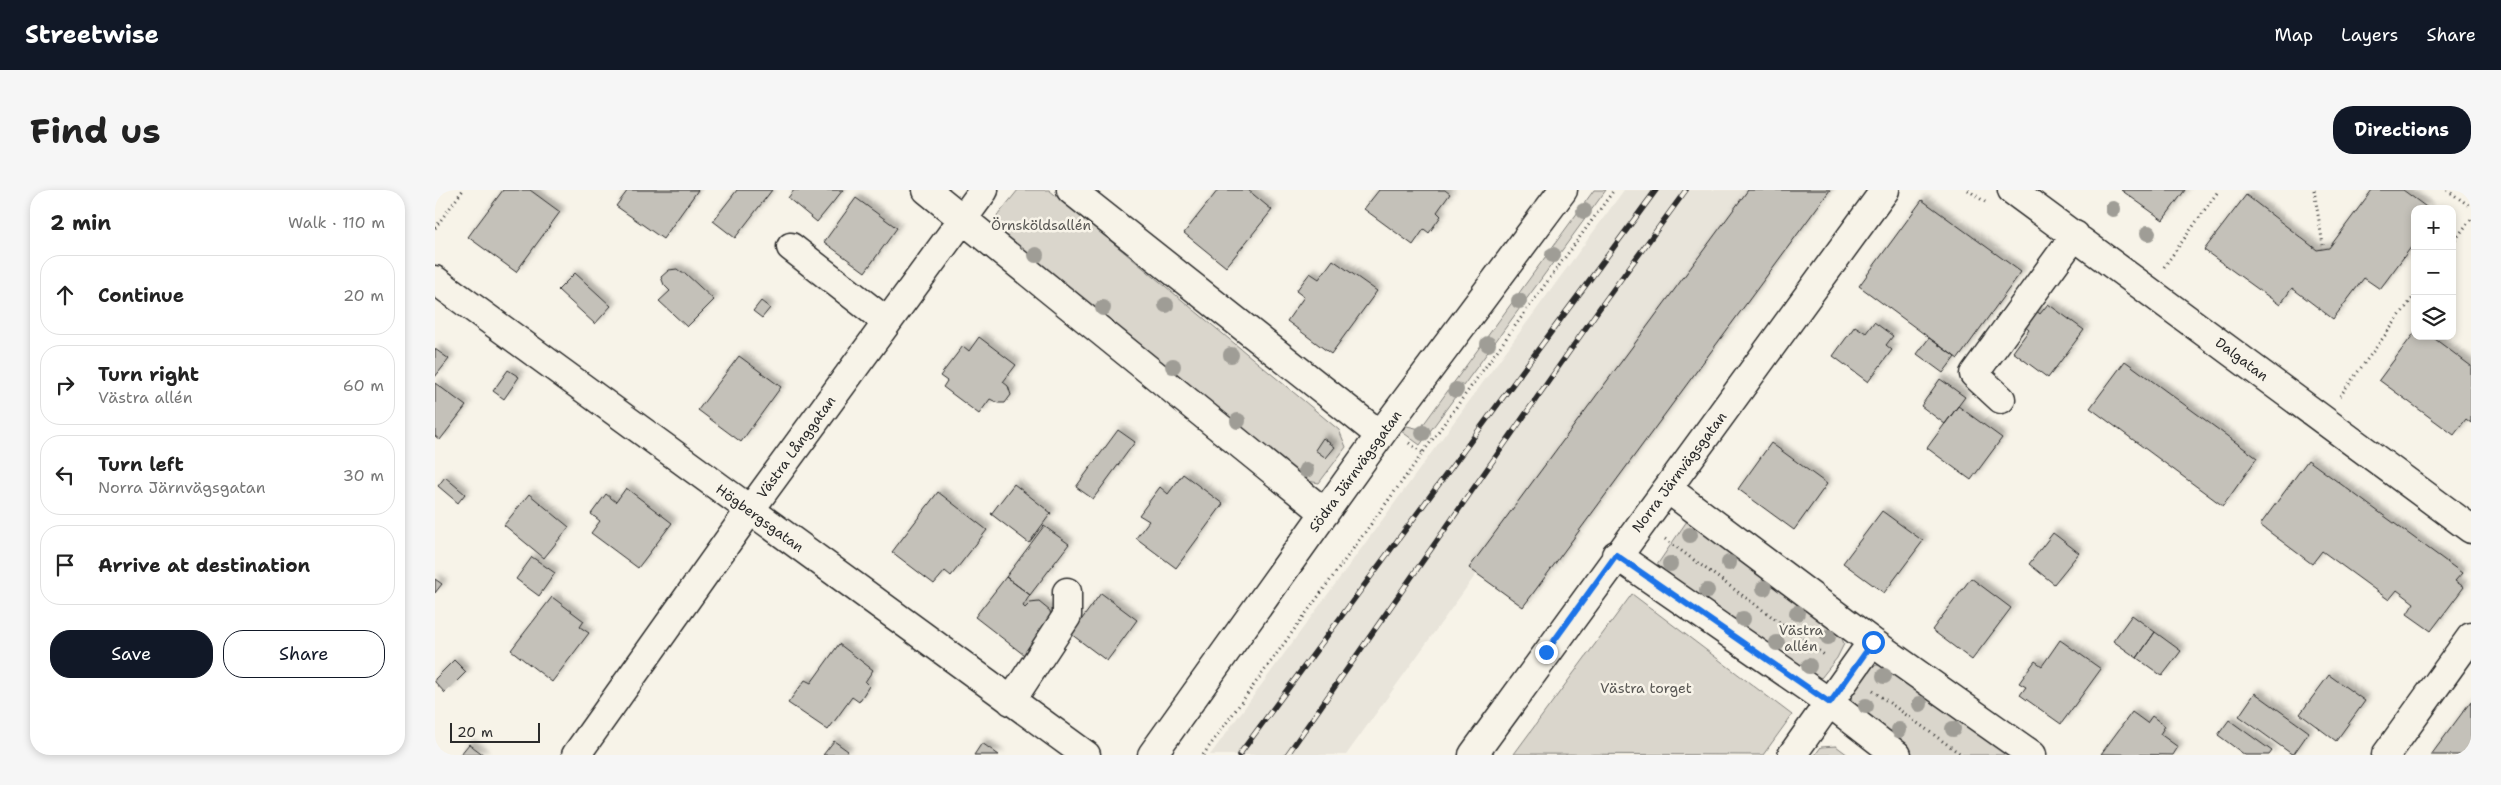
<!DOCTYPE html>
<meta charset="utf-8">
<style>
body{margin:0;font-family:"Shantell Sans",sans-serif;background:#f6f6f6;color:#222}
.controls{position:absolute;right:15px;top:15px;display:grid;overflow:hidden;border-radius:10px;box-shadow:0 2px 8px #0003}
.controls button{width:45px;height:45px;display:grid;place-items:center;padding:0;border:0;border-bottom:1px solid #e0e0e0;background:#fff;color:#222;font:25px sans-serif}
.scale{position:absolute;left:15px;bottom:12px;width:90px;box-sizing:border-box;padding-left:5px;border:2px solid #2b2b2b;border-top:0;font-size:14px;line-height:18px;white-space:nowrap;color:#2b2b2b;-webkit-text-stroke:4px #f7f3e8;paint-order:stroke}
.stop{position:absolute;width:15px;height:15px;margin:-11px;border:4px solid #1a73e8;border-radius:50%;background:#fff}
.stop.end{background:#1a73e8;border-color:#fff;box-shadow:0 1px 5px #0008}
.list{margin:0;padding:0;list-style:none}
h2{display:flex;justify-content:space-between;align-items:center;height:65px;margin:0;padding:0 20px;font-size:21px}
h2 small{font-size:16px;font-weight:400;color:#767676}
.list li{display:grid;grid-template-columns:32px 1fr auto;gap:15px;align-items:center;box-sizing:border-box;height:80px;margin:0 10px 10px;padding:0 10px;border:1px solid #e0e0e0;border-radius:20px}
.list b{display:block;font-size:19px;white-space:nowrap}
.list p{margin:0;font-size:16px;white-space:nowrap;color:#767676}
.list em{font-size:16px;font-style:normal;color:#767676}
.actions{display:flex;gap:10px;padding:15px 20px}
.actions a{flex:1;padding:11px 0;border:1px solid #111827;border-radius:20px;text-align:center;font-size:18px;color:#111827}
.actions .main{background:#111827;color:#fff}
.icon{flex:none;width:28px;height:28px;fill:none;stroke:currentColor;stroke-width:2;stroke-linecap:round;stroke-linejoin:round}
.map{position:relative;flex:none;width:2036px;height:565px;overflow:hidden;border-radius:20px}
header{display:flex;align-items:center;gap:30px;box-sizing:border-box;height:70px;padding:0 25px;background:#111827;color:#fff}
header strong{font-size:24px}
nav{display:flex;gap:28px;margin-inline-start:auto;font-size:18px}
.intro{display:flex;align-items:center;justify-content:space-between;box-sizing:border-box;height:120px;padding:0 30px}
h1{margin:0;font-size:35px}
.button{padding:12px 22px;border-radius:20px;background:#111827;color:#fff;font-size:18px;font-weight:700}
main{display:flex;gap:30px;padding:0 30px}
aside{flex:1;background:#fff;border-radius:20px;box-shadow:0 2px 8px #0003}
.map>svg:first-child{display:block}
.built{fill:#e8e4da}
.green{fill:#dad6cc;stroke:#82807c}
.building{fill:#c4c1b9;stroke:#2b2b2b;filter:url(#shadow)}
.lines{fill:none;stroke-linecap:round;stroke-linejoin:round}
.minor-casing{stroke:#2b2b2b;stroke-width:31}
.path{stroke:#2b2b2b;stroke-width:3;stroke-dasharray:1 4;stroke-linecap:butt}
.minor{stroke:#f7f3e8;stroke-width:28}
.rail-casing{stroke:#2b2b2b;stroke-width:5.5}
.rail{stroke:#f7f3e8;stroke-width:4;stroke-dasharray:11;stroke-linecap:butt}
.tree{fill:#9f9d96}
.route{stroke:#1a73e8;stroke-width:6}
.labels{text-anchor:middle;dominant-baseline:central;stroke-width:5;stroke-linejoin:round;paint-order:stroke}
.park-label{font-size:14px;fill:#575653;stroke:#f7f3e8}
.street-label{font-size:14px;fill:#2b2b2b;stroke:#f7f3e8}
</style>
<header>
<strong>Streetwise</strong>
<nav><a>Map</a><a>Layers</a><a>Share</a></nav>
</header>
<div class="intro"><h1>Find us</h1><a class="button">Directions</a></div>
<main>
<aside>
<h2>2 min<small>Walk · 110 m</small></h2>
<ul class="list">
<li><svg class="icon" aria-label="ahead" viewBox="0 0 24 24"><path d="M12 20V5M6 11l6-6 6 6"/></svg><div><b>Continue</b></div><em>20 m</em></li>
<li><svg class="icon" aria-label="right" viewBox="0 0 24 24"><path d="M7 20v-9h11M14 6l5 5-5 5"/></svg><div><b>Turn right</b><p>Västra allén</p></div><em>60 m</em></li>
<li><svg class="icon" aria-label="left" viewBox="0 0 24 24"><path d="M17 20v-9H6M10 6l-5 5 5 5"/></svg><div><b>Turn left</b><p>Norra Järnvägsgatan</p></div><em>30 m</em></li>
<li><svg class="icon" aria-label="arrive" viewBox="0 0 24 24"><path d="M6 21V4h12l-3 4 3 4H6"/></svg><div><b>Arrive at destination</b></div></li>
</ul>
<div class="actions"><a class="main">Save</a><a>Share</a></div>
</aside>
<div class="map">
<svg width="2036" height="565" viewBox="0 0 2036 565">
<defs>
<filter id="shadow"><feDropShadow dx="4.5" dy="-4.5" stdDeviation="2.5" flood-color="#0004"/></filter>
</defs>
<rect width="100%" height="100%" fill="#f7f3e8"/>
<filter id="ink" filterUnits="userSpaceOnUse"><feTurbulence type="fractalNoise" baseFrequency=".02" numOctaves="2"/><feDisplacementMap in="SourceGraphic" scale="10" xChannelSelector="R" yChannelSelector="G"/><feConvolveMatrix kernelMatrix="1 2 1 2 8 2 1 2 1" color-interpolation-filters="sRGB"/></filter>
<g filter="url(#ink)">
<path class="built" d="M1189,0H1313L1035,377L1042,383L911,565H775Z"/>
<path class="green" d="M583,0H614L904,240L911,257L884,293L867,290L564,43L562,26Z
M1159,0H1171L985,255L966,241L972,236L985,239Z
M1252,331L1405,443L1409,454L1402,468L1386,488L1373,487L1222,375Z
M1197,404L1357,525L1328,565L1079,564Z
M1449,474L1574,565H1479L1420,522L1416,507L1437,476Z
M1401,556L1413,565H1380L1386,557Z"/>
<path class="building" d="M68,0H95L125,22L81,82L33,47Z
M193,0H263L228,49L181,16Z
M302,0H337L300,48L278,31Z
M359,0H408L382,32L353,8Z
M783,0H813L837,20L791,77L749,43Z
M944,0H1010L1015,4L1002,22L1006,26L994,43L989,39L978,55L929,19Z
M1313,0H1395L1088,417L1034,378Z
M1686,0H1750L1728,30Z
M1937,0H1968L1994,19H1980V52L1945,99L1929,88L1898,129L1857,98L1845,115L1769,60L1811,5L1882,60L1894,58Z
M421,8L462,38L430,82L389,52Z
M1487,10L1586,82L1523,169L1424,96Z
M898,70L942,101L896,164L852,131L869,107L861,101L875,83L884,89Z
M242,79L247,83H250L279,110L252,137L224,111L235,101L229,95L226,87L234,80Z
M140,83L176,116L160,134L123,100Z
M326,111L335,118L327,128L318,121Z
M1613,114L1649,140L1613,188L1578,162L1594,140L1589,136L1600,120L1605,124Z
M1439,132L1458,146L1451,155L1457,160L1433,192L1398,166L1420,136L1431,143Z
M1980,142V146H1996L2036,176V233L2031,229L2019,245L1944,190Z
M544,147L581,175L568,192L573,196L576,205L570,213H563L555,209L544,224L508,197L512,191L505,186L528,156L534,161Z
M1494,148L1520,167L1508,183L1482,164Z
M0,159L14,169L0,187Z
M304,166L346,197L306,252L263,220Z
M1690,171L1822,268L1788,316L1655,218Z
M73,180L84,187L69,209L58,201Z
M1505,189L1530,207L1510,234L1486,216Z
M0,193L31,216L5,250L0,246Z
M1523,216L1567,248L1536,290L1492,258Z
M683,240L700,252L658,309L641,297Z
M888,248L900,257L891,268L880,260Z
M1336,253L1392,294L1359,340L1303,299Z
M1873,270L2027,383L2020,391L2029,397L1996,441L1972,424L1979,413L1962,400L1954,410L1887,361L1877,374L1825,335Z
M748,284L788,314L741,378L701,348L714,331L704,325L725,297L733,304Z
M10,287L30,304L23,313L3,296Z
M579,294L616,323L594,353L556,324Z
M191,298L237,333L203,378L156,343L165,331L156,324L171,304L181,312Z
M503,302L552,340L516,386L510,381L499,394L457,362Z
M94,304L134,337L109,368L69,335Z
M1447,321L1488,351L1449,403L1408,373Z
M609,336L634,354L595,405L571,387Z
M1618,343L1644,363L1619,394L1594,374Z
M97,367L120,383L104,406L81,389Z
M571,387L595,405L588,416L590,418L595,413L604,412L615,421L616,427L593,468L540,427Z
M1536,388L1576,418L1537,470L1497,440Z
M0,389L7,394L0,403Z
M666,403L702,430L672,471L636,444Z
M117,407L149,431L145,437L154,443L117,492L76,460Z
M1697,425L1720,442L1702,468L1678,451Z
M1720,442L1746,461L1727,486L1702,468Z
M1625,450L1666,479L1626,534L1585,505L1591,497L1584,493L1600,471L1607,476Z
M404,454L438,480L430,492L434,496L424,512L417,507L393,540L353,513L370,490L376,493Z
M19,470L31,482L10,503L0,492V489Z
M1894,485L1930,511L1901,551L1865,524Z
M1820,503L1874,542L1858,565L1804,526Z
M2036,511V565H1996Z
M1697,522L1712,533L1717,526L1730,536L1725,544L1743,557L1738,565L1666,564Z
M1794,530L1837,561L1834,565H1810L1783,545Z
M399,551L413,561L410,565H388Z
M547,553L564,565H539Z
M34,554L49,565H25Z"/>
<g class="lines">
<g class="minor-casing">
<path id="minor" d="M492,0L890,323
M636,0L945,245
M1577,0L2036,339
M356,57L452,132
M0,90L651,565
M1566,209L1539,184L1640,45
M1233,299L1437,452L1597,565
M1181,365L1395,513L1462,565
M576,511L632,426V402
M141,565L315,320L549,0
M717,565L951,237L1128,0
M1038,565L1450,0
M1357,565L1437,452
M1951,565L2036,447"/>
</g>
<path class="path" d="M1533,0L1550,12
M1879,0L1888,55
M2012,0L2036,17
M0,38L28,0
M2017,54L2036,29
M1729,77L1784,0
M1905,206L1980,105
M974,253L988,263
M1230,349L1391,466
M1438,501L1527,565
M768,565L1179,0"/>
<use href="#minor" class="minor"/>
<g class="rail-casing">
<path id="rail" d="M804,565L1221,0
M852,565L1164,119L1251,0"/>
</g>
<use href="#rail" class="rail"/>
</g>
<g class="tree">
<circle cx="1678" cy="19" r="8"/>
<circle cx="1149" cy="21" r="8"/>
<circle cx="1713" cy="43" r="8"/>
<circle cx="601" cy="65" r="8"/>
<circle cx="1118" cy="65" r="8"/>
<circle cx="1084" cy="111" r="8"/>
<circle cx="731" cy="115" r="8"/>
<circle cx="668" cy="118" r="8"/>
<circle cx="1053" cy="154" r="8"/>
<circle cx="796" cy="165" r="8"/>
<circle cx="738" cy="176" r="8"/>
<circle cx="1021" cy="200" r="8"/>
<circle cx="803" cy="231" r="8"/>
<circle cx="988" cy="243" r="8"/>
<circle cx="871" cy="280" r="8"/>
<circle cx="1255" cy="345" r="8"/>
<circle cx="1294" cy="373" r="8"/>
<circle cx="1235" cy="374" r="8"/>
<circle cx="1329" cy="398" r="8"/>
<circle cx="1272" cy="401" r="8"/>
<circle cx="1362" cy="423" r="8"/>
<circle cx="1308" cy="429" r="8"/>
<circle cx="1393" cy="447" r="8"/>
<circle cx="1342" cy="453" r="8"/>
<circle cx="1374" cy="476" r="8"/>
<circle cx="1449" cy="486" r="8"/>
<circle cx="1485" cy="514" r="8"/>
<circle cx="1431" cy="516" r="8"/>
<circle cx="1518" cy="539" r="8"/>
<circle cx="1464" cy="540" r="8"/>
</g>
</g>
<g class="lines" filter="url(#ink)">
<path class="route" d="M1111,462L1181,365L1395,513L1438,452"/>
</g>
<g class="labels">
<g class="park-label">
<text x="606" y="35">Örnsköldsallén</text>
<text x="1366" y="440">Västra<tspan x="1366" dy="16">allén</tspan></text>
<text x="1211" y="498">Västra torget</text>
</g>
<g class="street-label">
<text transform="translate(1807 169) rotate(37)">Dalgatan</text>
<text transform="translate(361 257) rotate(-54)">Västra Långgatan</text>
<text transform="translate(920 281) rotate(-54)">Södra Järnvägsgatan</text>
<text transform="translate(1244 282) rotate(-53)">Norra Järnvägsgatan</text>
<text transform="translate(325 328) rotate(36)">Högbergsgatan</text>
</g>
</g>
</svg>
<div class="controls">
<button>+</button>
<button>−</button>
<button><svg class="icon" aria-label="layers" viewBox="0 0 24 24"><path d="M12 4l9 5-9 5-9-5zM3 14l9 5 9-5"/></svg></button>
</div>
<div class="scale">20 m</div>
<div class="stop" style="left:1438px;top:452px"></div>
<div class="stop end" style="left:1111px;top:462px"></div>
</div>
</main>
